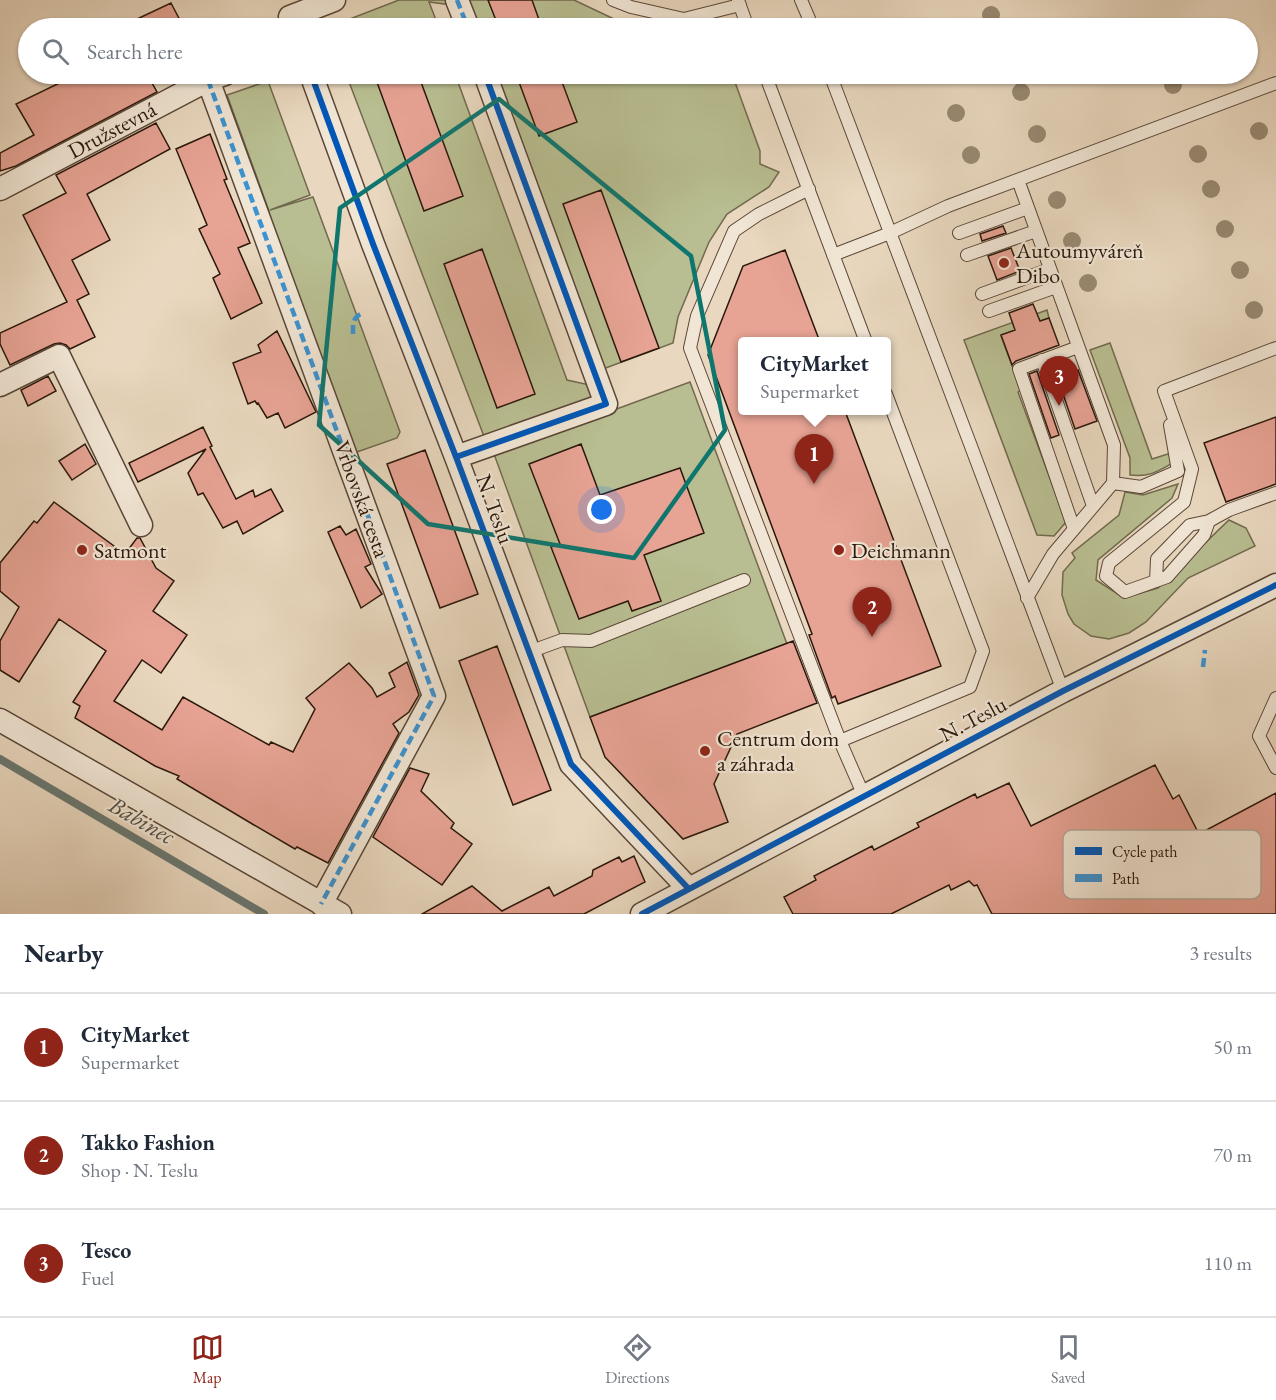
<!DOCTYPE html>
<meta charset="utf-8">
<style>
body{margin:0;font-family:"EB Garamond",serif;background:#f6f6f7;color:#1f2937}
.you{position:absolute;left:602px;top:510px;width:21px;height:21px;margin:-15px;border:4px solid #fff;border-radius:50%;background:#1a73e8;box-shadow:0 0 0 9px #1a73e833}
.badge{display:grid;place-items:center;width:39px;height:39px;border-radius:50%;background:#8f2418;color:#fff;font-size:20px;font-weight:700}
.pin{position:absolute;translate:-50% -50px;filter:drop-shadow(0 2px 3px #0008)}
.pin::after{content:'';position:absolute;top:32px;width:21px;height:18px;background:inherit;clip-path:polygon(0 0,100% 0,50% 100%)}
.popup{position:absolute;left:738px;top:337px;width:153px;height:78px;box-sizing:border-box;display:grid;place-content:center;border-radius:6px;background:#fff;filter:drop-shadow(0 2px 4px #0005);font-size:20px;white-space:nowrap;color:#747a83}
.popup b{font-size:22px;color:#1f2937}
.popup::after{content:'';position:absolute;left:50%;top:100%;margin-left:-12px;border:12px solid transparent;border-top-color:#fff}
.list{margin:0;padding:0;list-style:none}
h2{display:flex;justify-content:space-between;align-items:center;height:78px;margin:0;padding:0 24px;font-size:26px}
h2 small{font-size:20px;font-weight:400;color:#747a83}
.list li{display:grid;grid-template-columns:39px 1fr auto;gap:18px;align-items:center;box-sizing:border-box;height:108px;padding:0 24px;border-top:2px solid #e0e1e3}
.list b{display:block;font-size:22px;white-space:nowrap}
.list p{margin:0;font-size:20px;white-space:nowrap;color:#747a83}
.list em{font-size:20px;font-style:normal;color:#747a83}
.icon{flex:none;width:33px;height:33px;fill:none;stroke:currentColor;stroke-width:2;stroke-linecap:round;stroke-linejoin:round}
.map{position:relative;flex:none;width:1276px;height:914px;overflow:hidden}
.search{position:absolute;background:#fff;box-shadow:0 2px 4px #0004;left:18px;right:18px;top:18px;height:66px;display:flex;align-items:center;gap:15px;box-sizing:border-box;padding:0 21px;border-radius:33px;color:#747a83;font-size:22px}
.sheet{height:402px;background:#fff}
nav{display:flex;justify-content:space-around;align-items:center;box-sizing:border-box;height:84px;border-top:2px solid #e0e1e3;background:#fff;font-size:16px;color:#747a83}
nav a{display:grid;justify-items:center;gap:3px}
nav .on{color:#8f2418}
.map>svg:first-child{display:block}
.green{fill:#b8be91;stroke:#716a4e;stroke-width:1.5}
.lines{fill:none;stroke-linecap:round;stroke-linejoin:round}
.stream{stroke:#6b7871;stroke-width:8}
.building{fill:#e7a394;stroke:#2a170b;stroke-width:1.5}
.service-casing{stroke:#5a4738;stroke-width:14}
.minor-casing{stroke:#5a4738;stroke-width:25}
.service{stroke:#f1e6d5;stroke-width:12}
.minor{stroke:#f1e6d5;stroke-width:22}
.quiet{stroke:#3c93d2;stroke-width:4.5;stroke-dasharray:9 4.5;stroke-linecap:butt}
.cycleway-casing{stroke:#f1e6d5;stroke-width:10}
.cycleway{stroke:#0057b8;stroke-width:6}
.tree{fill:#988972}
.marked{fill:none;stroke:#0f766e;stroke-width:4.5;stroke-linejoin:round}
.poi-dot{fill:#8f2418;stroke:#f1e6d5;stroke-width:2}
.labels{text-anchor:middle;dominant-baseline:central;stroke-width:4.5;stroke-linejoin:round;paint-order:stroke}
.street-label{font-size:22px;fill:#2a170b;stroke:#f1e6d5}
.poi-label{font-size:22px;fill:#2a170b;stroke:#f1e6d5;text-anchor:start}
.water-label{font-size:24px;font-style:italic;fill:#505046;stroke:#f1e6d5}
.key{fill:#f1e6d5;stroke:#b5a898;stroke-width:1.5}
.key-label{font-size:16px;fill:#2a170b}
</style>
<div class="map">
<svg width="1276" height="914" viewBox="0 0 1276 914">
<rect width="100%" height="100%" fill="#e9d8bf"/>
<filter id="stains"><feTurbulence type="fractalNoise" baseFrequency=".00333" numOctaves="4"/><feColorMatrix values="0 0 0 0 .2 0 0 0 0 .09 0 0 0 0 .02 0 0 0 .5 -.17"/></filter>
<radialGradient id="worn" r=".72"><stop offset=".6" stop-color="#630" stop-opacity="0"/><stop offset="1" stop-color="#630" stop-opacity=".3"/></radialGradient>
<path class="green" d="M399,0H457L460,6L429,2L439,28H329V27Z
M469,0H574L633,28H480Z
M346,74H455L567,380L590,385L592,397L589,403L485,439Z
M496,74H732L760,151V164L779,172L769,187L727,214L709,242L678,317L673,343L603,369Z
M268,81L310,195L270,210L313,197L400,432L397,438L354,453L264,213L269,211L227,95Z
M1047,310L1049,318L1001,336L1021,390L1018,392L1066,522L1054,536L1037,535L964,340Z
M1110,343L1152,459L1171,453V464C1155,473 1148,477 1130,475V458L1090,350Z
M690,382L787,644L590,717L494,454Z
M1178,484L1172,498L1098,560L1096,580L1124,598L1158,588L1229,520L1246,528L1255,546L1188,578L1146,622L1129,633L1109,639L1091,636L1074,624L1068,614L1062,595L1063,572L1075,558L1072,553L1119,515L1125,492L1143,495Z"/>
<g class="lines">
<path class="stream" d="M0,759L264,914"/>
</g>
<path class="building" d="M488,0H532L542,28H499Z
M171,3L184,28H118Z
M78,74H147L157,92L16,166L0,171V153L34,135L16,104Z
M374,74H418L463,196L424,211Z
M516,74H559L577,122L539,136Z
M156,123L170,149L87,194L110,240L72,260L89,294L77,300L95,337L70,349L66,345L60,343L54,344L10,365L0,344V333L67,302L23,215L66,193L56,175Z
M210,134L227,179L224,180L250,243L238,248L262,303L231,319L213,278L220,274L199,229L207,225L176,149Z
M601,190L659,348L621,362L563,204Z
M1003,226L1006,233L982,241L980,234Z
M1011,248L1020,271L997,280L988,256Z
M482,249L535,394L497,408L444,264Z
M785,250L820,342H742V411H845L941,666L838,704L835,696L832,698L809,635L812,634L708,355L743,266Z
M1033,304L1040,321L1049,318L1059,345L1016,361L1012,365L1001,335L1015,330L1009,313Z
M277,331L316,412L285,428L278,413L267,418L258,403L257,404L255,401L248,404L233,363L261,352L258,345Z
M1065,361L1070,373L1078,370L1097,421L1075,429L1053,365Z
M1037,371L1059,435L1051,438L1029,374Z
M48,376L56,391L28,406L21,390Z
M1276,417V484L1226,502L1204,443Z
M203,427L212,446L210,447L236,499L253,490L255,497L271,489L283,511L243,534L237,521L223,528L203,493L198,495L188,473L206,449L138,482L129,463Z
M85,444L96,464L72,480L59,461Z
M581,444L600,495L680,468L704,533L644,555L661,601L632,611L628,601L579,619L551,547L560,544L529,464Z
M425,450L478,594L440,608L387,464Z
M54,502L125,554L137,538H140L156,568L174,581L153,611L187,635L161,673L142,660L114,701L162,730L183,697L269,745L271,742L293,752L315,709L306,698L349,663L372,688L377,697L395,687L389,673L407,662L419,695L409,712L393,724L399,733L328,863L297,847L295,849L254,825L177,779L179,776L155,766L75,718L80,706L73,702L106,651L59,619L19,682L0,670V641L19,607L0,591V563L34,521L37,523Z
M340,526L346,535L356,529L371,564L365,567L382,594L361,608L328,532Z
M793,641L817,703L737,734L714,784L728,822L683,839L605,757L590,717Z
M497,646L551,790L513,805L459,661Z
M1155,765L1173,799L1179,795L1199,834L1276,793V914H992L977,885L974,886L969,881L951,890L949,885L891,914H793L784,897L816,880L814,876L872,846L874,850L919,827L917,823L975,794L977,798L1009,783L1031,826Z
M410,768L429,774L421,791L454,823L451,828L472,844L442,885L373,837Z
M634,856L645,882L584,914H422L472,886L502,911L549,887L554,896L592,876L593,870L619,857L622,862Z"/>
<g class="lines">
<g class="service-casing">
<path id="service" d="M613,0L631,7L684,19L740,5
M738,0L748,28
M801,0L813,28
M765,74L866,342
M830,74L969,441L1063,691
M1018,180L1114,445L1113,483L1053,554L1027,598
M809,189L759,214L734,231L697,316L690,348L840,741L864,796
M959,233L1028,208
M833,255L890,233L948,206L1276,83
M967,255L1036,231
M982,294L1050,269
M989,311L1056,287
M1042,360L1093,506
M1164,391L1192,469L1184,502L1109,563L1106,576L1125,592L1167,577L1204,535L1209,521L1229,510L1276,493
M1164,391L1276,348
M1113,483L1141,487L1178,471L1170,425
M1074,529L1019,369L1078,347
M1156,581L1157,559L1190,525L1209,521
M529,652L562,640L591,641L744,580
M1276,698L1259,736L1276,768
M840,741L970,687L983,651L886,394"/>
</g>
<g class="minor-casing">
<path id="minor" d="M457,0L468,28
M295,28L290,17L334,0
M311,74L373,244L456,457L571,764L688,888
M208,80L434,696L321,904
M0,189L208,80L225,74
M0,385L59,356L141,525
M456,457L606,404L485,74
M0,720L340,914
M642,914L1063,691L1276,585"/>
</g>
<use href="#service" class="service"/>
<use href="#minor" class="minor"/>
<path class="quiet" d="M457,0L468,28
M208,80L434,696L321,904
M353,334C353,325 352,318 361,314
M1203,667L1205,650"/>
<g class="cycleway-casing">
<path id="cycleway" d="M311,74L373,244L456,457L571,764L688,888
M456,457L606,404L485,74
M642,914L1063,691L1276,585"/>
</g>
<use href="#cycleway" class="cycleway"/>
</g>
<g class="tree">
<circle cx="991" cy="15" r="9"/>
<circle cx="1173" cy="85" r="9"/>
<circle cx="1021" cy="92" r="9"/>
<circle cx="956" cy="113" r="9"/>
<circle cx="1259" cy="131" r="9"/>
<circle cx="1037" cy="134" r="9"/>
<circle cx="1198" cy="154" r="9"/>
<circle cx="971" cy="155" r="9"/>
<circle cx="1211" cy="189" r="9"/>
<circle cx="1057" cy="200" r="9"/>
<circle cx="1225" cy="229" r="9"/>
<circle cx="1072" cy="241" r="9"/>
<circle cx="1240" cy="270" r="9"/>
<circle cx="1088" cy="283" r="9"/>
<circle cx="1254" cy="310" r="9"/>
</g>
<path class="marked" d="M499,99L691,256L725,430L634,558L428,524L319,425L340,208Z"/>
<g class="poi-dot">
<circle cx="1004" cy="263" r="6"/>
<circle cx="82" cy="550" r="6"/>
<circle cx="839" cy="550" r="6"/>
<circle cx="705" cy="751" r="6"/>
</g>
<g class="labels">
<g class="street-label">
<text transform="translate(112 130) rotate(-28)">Družstevná</text>
<text transform="translate(362 499) rotate(70)">Vrbovská cesta</text>
<text transform="translate(495 509) rotate(70)">N. Teslu</text>
<text transform="translate(973 719) rotate(-28)">N. Teslu</text>
</g>
<g class="poi-label">
<text x="1016" y="250">Autoumyváreň<tspan x="1016" dy="25">Dibo</tspan></text>
<text x="94" y="550">Satmont</text>
<text x="851" y="550">Deichmann</text>
<text x="717" y="738">Centrum dom<tspan x="717" dy="25">a záhrada</tspan></text>
</g>
<g class="water-label">
<text transform="translate(142 820) rotate(30)">Babinec</text>
</g>
</g>
<rect x="1063" y="830" width="198" height="69" rx="9" class="key"/>
<rect x="1075" y="847" width="27" height="8" fill="#0057b8"/>
<rect x="1075" y="874" width="27" height="8" fill="#3c93d2"/>
<g class="key-label">
<text x="1112" y="857">Cycle path</text>
<text x="1112" y="884">Path</text>
</g>
<rect width="100%" height="100%" filter="url(#stains)"/>
<rect width="100%" height="100%" fill="url(#worn)"/>
</svg>
<div class="you"></div>
<div class="pin badge" style="left:814px;top:484px">1</div>
<div class="popup"><b>CityMarket</b>Supermarket</div>
<div class="pin badge" style="left:872px;top:637px">2</div>
<div class="pin badge" style="left:1059px;top:406px">3</div>
<div class="search"><svg class="icon" aria-label="search" viewBox="0 0 24 24"><circle cx="10" cy="10" r="6"/><path d="M15 15l6 6"/></svg>Search here</div>
</div>
<section class="sheet">
<h2>Nearby<small>3 results</small></h2>
<ul class="list">
<li><span class="badge">1</span><div><b>CityMarket</b><p>Supermarket</p></div><em>50 m</em></li>
<li><span class="badge">2</span><div><b>Takko Fashion</b><p>Shop · N. Teslu</p></div><em>70 m</em></li>
<li><span class="badge">3</span><div><b>Tesco</b><p>Fuel</p></div><em>110 m</em></li>
</ul>
</section>
<nav>
<a class="on"><svg class="icon" aria-label="map" viewBox="0 0 24 24"><path d="M3 6l6-2 6 2 6-2v14l-6 2-6-2-6 2zM9 4v14M15 6v14"/></svg>Map</a>
<a><svg class="icon" aria-label="directions" viewBox="0 0 24 24"><path d="M12 3l9 9-9 9-9-9zM9 14v-3h6M13 9l2 2-2 2"/></svg>Directions</a>
<a><svg class="icon" aria-label="saved" viewBox="0 0 24 24"><path d="M7 4h10v16l-5-4-5 4z"/></svg>Saved</a>
</nav>
